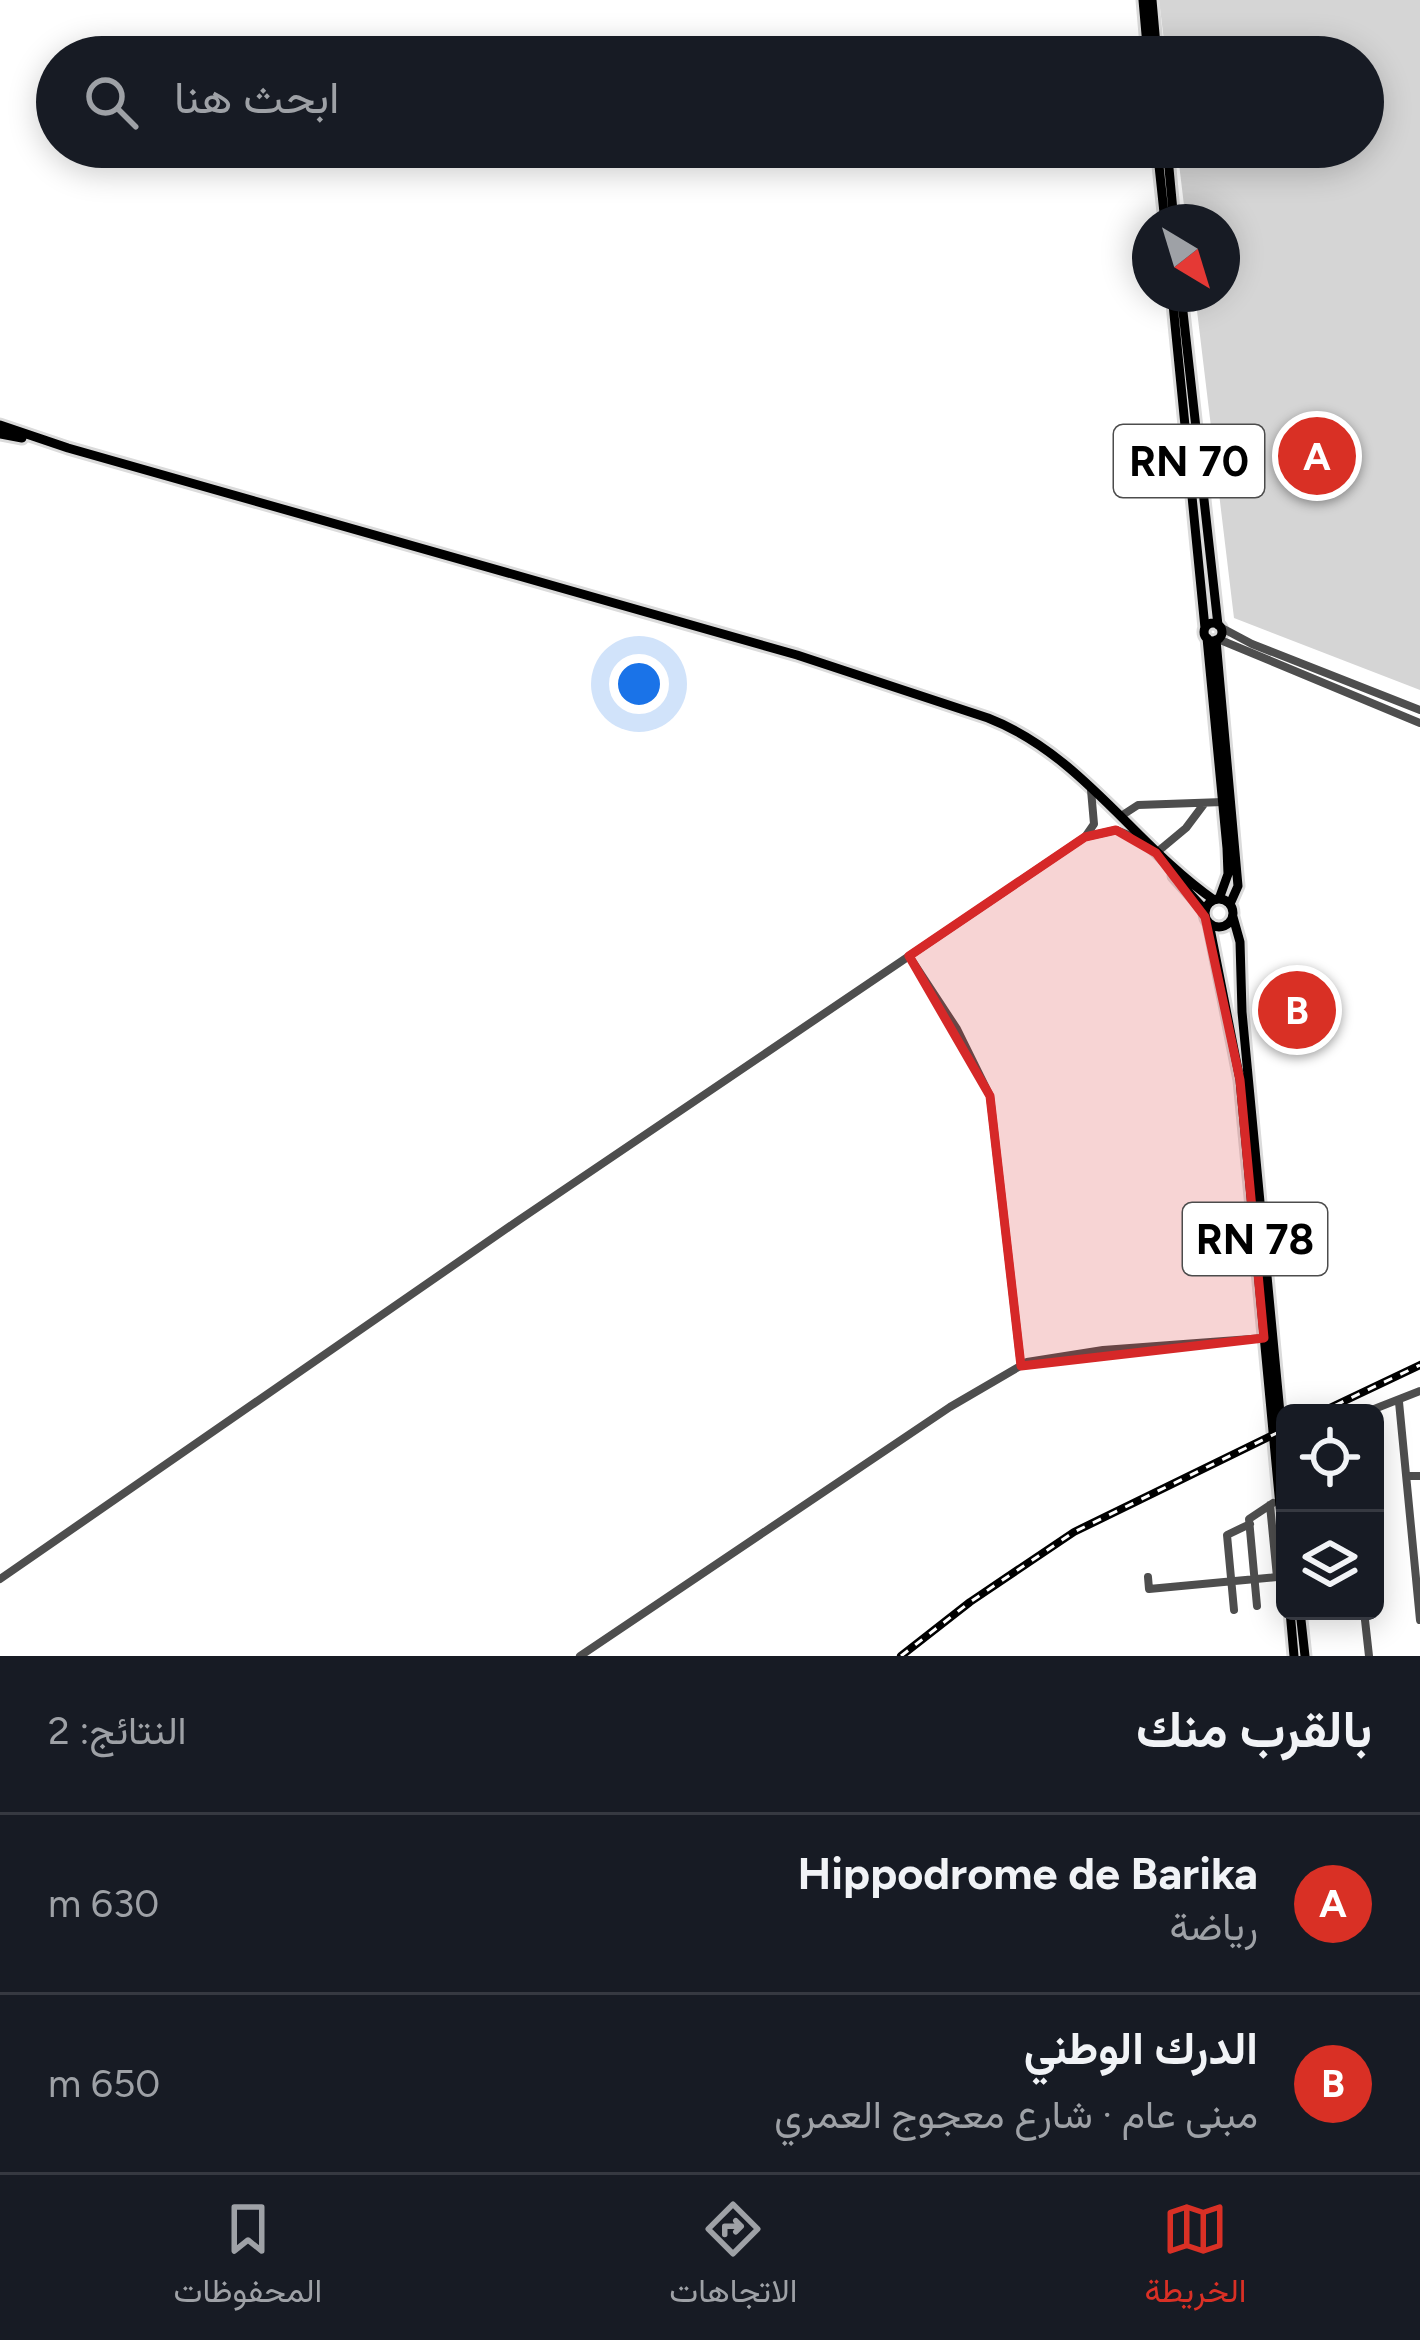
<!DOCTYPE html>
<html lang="ar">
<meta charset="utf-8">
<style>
body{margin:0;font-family:Figtree,Vazirmatn,sans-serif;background:#242831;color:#f1f3f6;direction:rtl}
.controls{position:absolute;right:36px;bottom:36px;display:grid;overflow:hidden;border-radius:18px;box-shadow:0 6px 30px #0003}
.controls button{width:108px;height:108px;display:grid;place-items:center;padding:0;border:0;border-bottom:3px solid #363941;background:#171b24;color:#f1f3f6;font:60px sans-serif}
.compass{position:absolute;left:1132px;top:204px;width:108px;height:108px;border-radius:50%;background:#171b24;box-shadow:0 6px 30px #0003;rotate:142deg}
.you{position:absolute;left:639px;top:684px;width:42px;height:42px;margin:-30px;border:9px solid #fff;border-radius:50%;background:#1a73e8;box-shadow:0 0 0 18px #1a73e833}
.badge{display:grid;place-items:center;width:78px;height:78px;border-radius:50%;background:#d93025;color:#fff;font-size:39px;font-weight:700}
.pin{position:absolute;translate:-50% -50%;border:6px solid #fff;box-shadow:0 3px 12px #0006}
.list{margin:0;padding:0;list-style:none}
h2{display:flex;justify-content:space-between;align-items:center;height:156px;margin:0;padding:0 48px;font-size:51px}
h2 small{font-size:39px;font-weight:400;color:#9ea1a6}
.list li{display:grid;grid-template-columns:78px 1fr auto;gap:36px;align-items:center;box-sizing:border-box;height:180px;padding:0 48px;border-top:3px solid #363941}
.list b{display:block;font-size:45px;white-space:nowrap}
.list p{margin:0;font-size:39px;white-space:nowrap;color:#9ea1a6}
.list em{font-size:39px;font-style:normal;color:#9ea1a6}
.icon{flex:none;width:66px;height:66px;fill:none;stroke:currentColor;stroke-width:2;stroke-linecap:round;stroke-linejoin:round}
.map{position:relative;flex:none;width:1420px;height:1656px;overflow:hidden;direction:ltr}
.search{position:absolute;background:#171b24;box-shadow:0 6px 30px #0003;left:36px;right:36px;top:36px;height:132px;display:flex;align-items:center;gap:30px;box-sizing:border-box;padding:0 42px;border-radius:66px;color:#9ea1a6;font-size:45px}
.sheet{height:516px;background:#171b24}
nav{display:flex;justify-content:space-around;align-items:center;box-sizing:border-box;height:168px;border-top:3px solid #363941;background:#171b24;font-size:33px;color:#9ea1a6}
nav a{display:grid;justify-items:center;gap:6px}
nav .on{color:#d93025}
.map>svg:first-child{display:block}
.green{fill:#d5d5d5}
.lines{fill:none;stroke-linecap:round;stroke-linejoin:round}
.major-casing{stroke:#dbdbdb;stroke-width:15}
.minor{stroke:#4e4e4e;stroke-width:8}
.major{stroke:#000;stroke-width:9}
.rail-casing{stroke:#000;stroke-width:8}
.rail{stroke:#fff;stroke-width:3;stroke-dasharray:9;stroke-linecap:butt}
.marked{fill:#d62828;fill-opacity:0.2;stroke:#d62828;stroke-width:9;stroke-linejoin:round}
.labels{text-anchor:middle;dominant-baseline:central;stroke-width:12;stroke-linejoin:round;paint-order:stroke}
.shield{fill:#fff;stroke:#4c4c4c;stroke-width:3}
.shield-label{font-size:42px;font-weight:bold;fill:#000}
</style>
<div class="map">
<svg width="1420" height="1656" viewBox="0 0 1420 1656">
<rect width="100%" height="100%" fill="#fff"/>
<path class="green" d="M1159,0H1420V690L1234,618L1195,294H1222V222H1186L1177,147H1363V57H1166Z"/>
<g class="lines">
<g class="major-casing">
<path id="major" d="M1143,0L1148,57
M1152,0L1157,57
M1157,147L1165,222
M1167,147L1174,222
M1172,294L1205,628
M1181,294L1218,625
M0,425L68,448L797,655L988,718C1081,754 1134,844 1214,900
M0,434L22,438
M1204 632a9 9 0 1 1 18 0a9 9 0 1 1-18 0Z
M1207,638L1227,848L1228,874L1219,899
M1216,640L1238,886L1230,904
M1174,876L1205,910
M1205 913a14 14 0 1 1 28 0a14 14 0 1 1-28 0Z
M1233,917L1240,942L1242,1012L1285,1466
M1209,923L1240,1080L1285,1559
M1290,1611L1294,1656
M1300,1611L1305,1656"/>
</g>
<path class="minor" d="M1220,627L1252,644L1420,710
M1218,639L1420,723
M1091,790L1094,824L1085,837L1116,830L1143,841
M1121,816L1138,805L1223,802
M1156,853L1186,828L1204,804
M909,956L957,1029L990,1096L1021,1366
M1399,1402L1420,1620
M1364,1413L1420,1391
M1407,1476H1420
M1148,1577L1149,1589L1277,1577L1270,1505
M0,1579L519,1220L1085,837
M1257,1606L1249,1519L1273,1503
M1234,1610L1227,1535L1250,1524
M1364,1611L1369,1656
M580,1656L950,1407L1027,1362L1103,1350L1264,1338"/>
<use href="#major" class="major"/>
<g class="rail-casing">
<path id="rail" d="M1319,1413L1420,1365
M901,1656L970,1602L1074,1532L1285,1429"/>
</g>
<use href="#rail" class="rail"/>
</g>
<path class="marked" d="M1116,830L1156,853L1205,917L1240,1080L1264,1338L1021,1366L990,1096L909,956L1085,837Z"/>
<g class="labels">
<g class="shield">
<rect x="1114" y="425" width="150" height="72" rx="9"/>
<rect x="1183" y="1203" width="144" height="72" rx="9"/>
</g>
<g class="shield-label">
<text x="1189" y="461">RN 70</text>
<text x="1255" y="1239">RN 78</text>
</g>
</g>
</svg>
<div class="controls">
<button><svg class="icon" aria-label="locate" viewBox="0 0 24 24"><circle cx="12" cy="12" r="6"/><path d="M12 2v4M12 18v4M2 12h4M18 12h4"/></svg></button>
<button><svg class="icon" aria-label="layers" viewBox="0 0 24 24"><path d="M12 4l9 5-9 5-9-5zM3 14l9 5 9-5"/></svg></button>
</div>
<svg class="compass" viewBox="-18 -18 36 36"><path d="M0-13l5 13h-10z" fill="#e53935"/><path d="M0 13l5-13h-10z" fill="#9ea1a6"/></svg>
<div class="you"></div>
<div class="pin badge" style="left:1317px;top:456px">A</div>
<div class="pin badge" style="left:1297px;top:1010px">B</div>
<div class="search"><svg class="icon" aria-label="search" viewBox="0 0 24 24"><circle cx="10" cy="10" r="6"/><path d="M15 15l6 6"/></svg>ابحث هنا</div>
</div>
<section class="sheet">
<h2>بالقرب منك<small>النتائج: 2</small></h2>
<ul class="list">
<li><span class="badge">A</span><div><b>Hippodrome de Barika</b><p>رياضة</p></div><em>630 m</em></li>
<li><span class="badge">B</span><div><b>الدرك الوطني</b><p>مبنى عام · شارع معجوج العمري</p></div><em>650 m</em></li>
</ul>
</section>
<nav>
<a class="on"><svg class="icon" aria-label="map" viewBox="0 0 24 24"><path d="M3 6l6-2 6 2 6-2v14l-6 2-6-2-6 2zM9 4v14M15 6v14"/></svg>الخريطة</a>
<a><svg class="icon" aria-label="directions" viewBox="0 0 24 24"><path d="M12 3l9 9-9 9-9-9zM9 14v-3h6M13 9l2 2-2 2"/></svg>الاتجاهات</a>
<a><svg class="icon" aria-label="saved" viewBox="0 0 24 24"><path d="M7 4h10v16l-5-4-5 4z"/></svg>المحفوظات</a>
</nav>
